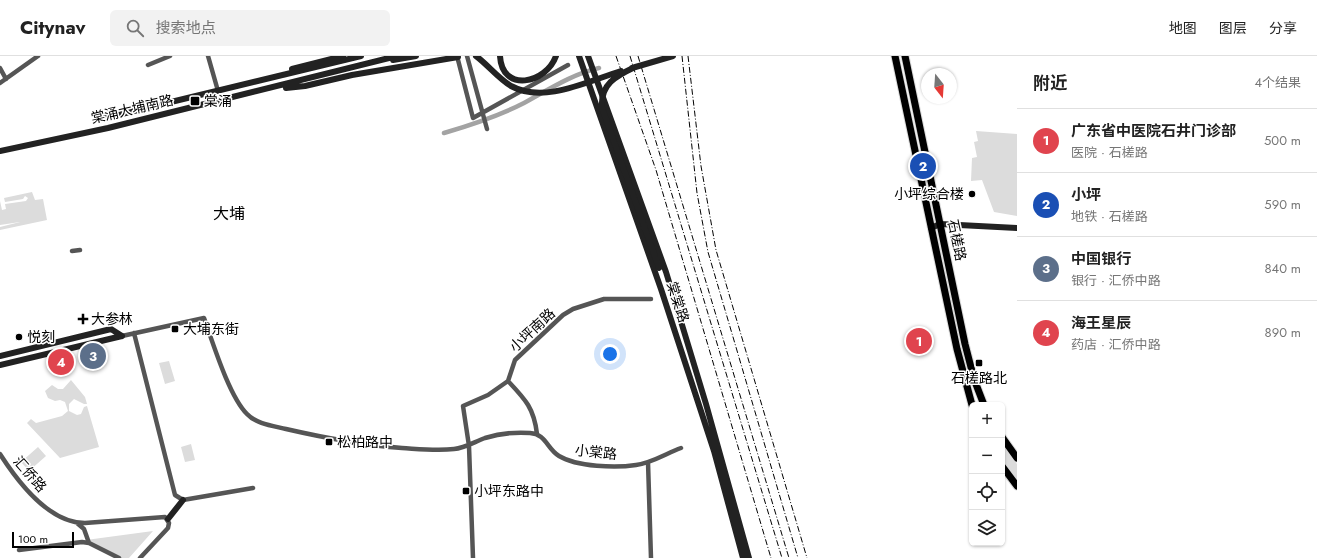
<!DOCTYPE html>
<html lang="zh">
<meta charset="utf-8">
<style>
body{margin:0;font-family:Jost,"Noto Sans SC",sans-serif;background:#f2f2f2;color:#222}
.controls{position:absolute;right:12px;bottom:12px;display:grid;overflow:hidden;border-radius:6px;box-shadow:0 1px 3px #0004}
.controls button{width:36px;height:36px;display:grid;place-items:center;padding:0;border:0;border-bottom:1px solid #e0e0e0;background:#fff;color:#222;font:20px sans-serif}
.compass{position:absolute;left:921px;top:12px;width:36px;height:36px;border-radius:50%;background:#fff;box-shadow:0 1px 3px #0004;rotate:163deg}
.scale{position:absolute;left:12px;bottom:10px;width:62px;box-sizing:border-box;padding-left:4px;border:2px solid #000;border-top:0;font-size:11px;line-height:14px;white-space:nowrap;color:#000;-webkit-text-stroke:3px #fff;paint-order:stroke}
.you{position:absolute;left:610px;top:298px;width:14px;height:14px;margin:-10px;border:3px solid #fff;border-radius:50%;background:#1a73e8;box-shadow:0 0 0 6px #1a73e833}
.badge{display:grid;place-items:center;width:26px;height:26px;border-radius:50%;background:#0b8043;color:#fff;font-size:13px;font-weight:700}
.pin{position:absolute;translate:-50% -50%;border:2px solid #fff;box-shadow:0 1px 4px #0006}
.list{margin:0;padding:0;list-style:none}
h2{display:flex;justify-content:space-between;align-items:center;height:52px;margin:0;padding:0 16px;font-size:17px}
h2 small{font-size:13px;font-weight:400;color:#767676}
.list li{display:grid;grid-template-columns:26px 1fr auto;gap:12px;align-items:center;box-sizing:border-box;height:64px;padding:0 16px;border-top:1px solid #e0e0e0}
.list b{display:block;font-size:15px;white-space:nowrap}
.list p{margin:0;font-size:13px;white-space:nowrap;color:#767676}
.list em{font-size:13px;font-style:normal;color:#767676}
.icon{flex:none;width:22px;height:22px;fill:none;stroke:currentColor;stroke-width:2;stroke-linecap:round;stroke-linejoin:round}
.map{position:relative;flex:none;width:1017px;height:502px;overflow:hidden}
header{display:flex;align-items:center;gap:24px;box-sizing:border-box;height:56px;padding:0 20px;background:#fff;border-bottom:1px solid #e0e0e0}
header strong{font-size:19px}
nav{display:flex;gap:22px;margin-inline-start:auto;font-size:14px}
.search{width:280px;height:36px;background:#f2f2f2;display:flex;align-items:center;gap:10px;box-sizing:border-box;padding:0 14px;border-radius:6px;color:#767676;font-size:15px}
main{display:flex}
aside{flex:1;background:#fff}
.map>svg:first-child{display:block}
.green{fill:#dcdcdc}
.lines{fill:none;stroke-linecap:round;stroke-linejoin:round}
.canal{stroke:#a3a3a3;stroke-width:4.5}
.primary-casing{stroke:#dbdbdb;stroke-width:9}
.street{stroke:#555;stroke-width:4.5}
.secondary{stroke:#222;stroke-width:6}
.primary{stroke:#000;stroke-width:7}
.rail{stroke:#000;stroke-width:1;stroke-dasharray:6 2 1 2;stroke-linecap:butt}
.secondary-bridge{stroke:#222;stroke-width:6}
.poi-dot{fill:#000;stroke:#fff;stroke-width:1.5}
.labels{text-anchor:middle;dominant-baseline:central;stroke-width:3;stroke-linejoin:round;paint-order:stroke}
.poi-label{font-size:14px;fill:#000;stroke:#fff;text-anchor:start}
.street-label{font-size:14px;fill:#000;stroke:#fff}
.quarter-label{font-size:16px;fill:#000;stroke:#fff}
</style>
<header>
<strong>Citynav</strong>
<div class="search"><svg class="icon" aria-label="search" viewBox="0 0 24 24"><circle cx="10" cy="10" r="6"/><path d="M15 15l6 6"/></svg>搜索地点</div>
<nav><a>地图</a><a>图层</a><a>分享</a></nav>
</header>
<main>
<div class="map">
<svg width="1017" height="502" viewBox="0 0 1017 502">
<rect width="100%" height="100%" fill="#fff"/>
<path class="green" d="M976,75L1017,78V160L994,156L982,124L971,125L972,102L977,101L974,86L978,85Z
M32,136L35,144L43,143L47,164L0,174V171L20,166L0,169V145L2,154L6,153L5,148L26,145L28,142L25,140L23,143L5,146L4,142Z
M169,305L175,325L165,328L159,307Z
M71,324L85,341L87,348H84L74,343L69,348V355L77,359L81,358L84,351L87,350L99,391L60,402L27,367L31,363L36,367L62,360L68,355L65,346L60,344L55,345L48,342L45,335L52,329L58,333H63Z
M191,388L195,404L185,406L181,391Z
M38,391L46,400L29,415L21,406Z
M1005,392L1017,408V425L1002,404V394Z
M153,475L129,502H119L86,484Z"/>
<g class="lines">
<path class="canal" d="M444,77C471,69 499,60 524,47C548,34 572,18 599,12"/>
<g class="primary-casing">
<path id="primary" d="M895,0L957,293L972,349
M905,0L965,288L974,323L984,349
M1002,381L1017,402
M1002,410L1017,430"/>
</g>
<path class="street" d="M208,0L218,35
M457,0L473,62L568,9
M467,0L487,73
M148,9L170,0
M0,12L6,23
M0,27L38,0
M72,195L80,194
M134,277L175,439L183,444L253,432
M122,280L204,262C213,287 229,340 247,358C256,368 274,370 286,373C325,382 363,389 402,392C419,393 437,395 454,393C465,392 474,386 485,382C498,378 516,376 530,377C546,378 547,393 559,400C577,411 616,412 636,409C652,407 667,397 681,392
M508,325C525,343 534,352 537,378
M0,398C18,426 49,467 85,467L165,461L169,467L168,472L140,502
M648,406L651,502
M77,467L84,473L89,487L119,502
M19,494L82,486L89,487
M473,502L469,390L463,350L488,339L508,325L515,304L563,259L573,253L604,243H651"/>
<path class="secondary" d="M500,0C502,37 546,28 556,0
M579,0L661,233L714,395L743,502
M588,0L666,216L706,348L749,502
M393,4L416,0
M292,13L343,0
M286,32L305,30L352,19L458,1
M105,62L361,0
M0,95L108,72L397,0
M931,172L940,168L1017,172
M0,300L111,273L122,280
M0,309L122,280
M168,463L183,444"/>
<use href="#primary" class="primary"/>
<path class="rail" d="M616,0L656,114L771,502
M630,0L782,502
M638,0L789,502
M682,0L697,137L708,196L798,502
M688,0L701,110L716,194L807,502"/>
<path class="secondary-bridge" d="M476,0C488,9 498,22 511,30C544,48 588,25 621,15
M635,11C616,20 600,28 602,52L659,212
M632,12L673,0"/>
</g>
<g class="poi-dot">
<rect x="190" y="40" width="10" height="10" rx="2"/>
<circle cx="972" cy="138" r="4"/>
<path d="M81 257h4v4h4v4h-4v4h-4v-4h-4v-4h4z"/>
<rect x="171" y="269" width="8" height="8" rx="2"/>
<circle cx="19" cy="281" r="4"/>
<rect x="975" y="303" width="8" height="8" rx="2"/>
<rect x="325" y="382" width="8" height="8" rx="2"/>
<rect x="462" y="431" width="8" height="8" rx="2"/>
</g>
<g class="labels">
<g class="poi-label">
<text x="204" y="45">棠涌</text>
<text x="964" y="138" text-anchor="end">小坪综合楼</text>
<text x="91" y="263">大参林</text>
<text x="183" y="273">大埔东街</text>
<text x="27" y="281">悦刻</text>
<text x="979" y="322" text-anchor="middle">石槎路北</text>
<text x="337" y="386">松柏路中</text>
<text x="474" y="435">小坪东路中</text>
</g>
<g class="street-label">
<text transform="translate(132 53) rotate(-13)">棠涌大埔南路</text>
<text transform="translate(957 184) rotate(78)">石槎路</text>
<text transform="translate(678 246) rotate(72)">棠棠路</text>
<text transform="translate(532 274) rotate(-43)">小坪南路</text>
<text transform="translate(596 396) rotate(6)">小棠路</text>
<text transform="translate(30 418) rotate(49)">汇侨路</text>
</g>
<g class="quarter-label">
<text x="229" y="157">大埔</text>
</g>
</g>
</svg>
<div class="controls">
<button>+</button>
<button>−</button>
<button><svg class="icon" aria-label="locate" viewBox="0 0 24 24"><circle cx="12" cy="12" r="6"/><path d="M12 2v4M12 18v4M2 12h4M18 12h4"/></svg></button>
<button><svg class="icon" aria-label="layers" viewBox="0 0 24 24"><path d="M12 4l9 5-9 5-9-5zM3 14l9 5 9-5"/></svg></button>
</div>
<svg class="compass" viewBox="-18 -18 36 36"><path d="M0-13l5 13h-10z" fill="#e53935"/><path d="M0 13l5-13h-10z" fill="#767676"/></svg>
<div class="scale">100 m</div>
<div class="you"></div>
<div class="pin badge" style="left:919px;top:285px;background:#e0444e">1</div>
<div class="pin badge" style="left:923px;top:110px;background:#1a4fb4">2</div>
<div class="pin badge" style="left:93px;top:300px;background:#5c6f8a">3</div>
<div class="pin badge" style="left:61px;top:306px;background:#e0444e">4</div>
</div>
<aside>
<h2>附近<small>4个结果</small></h2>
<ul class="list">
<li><span class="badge" style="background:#e0444e">1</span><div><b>广东省中医院石井门诊部</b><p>医院 · 石槎路</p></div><em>500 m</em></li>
<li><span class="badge" style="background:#1a4fb4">2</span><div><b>小坪</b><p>地铁 · 石槎路</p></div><em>590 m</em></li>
<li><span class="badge" style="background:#5c6f8a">3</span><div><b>中国银行</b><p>银行 · 汇侨中路</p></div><em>840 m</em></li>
<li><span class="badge" style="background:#e0444e">4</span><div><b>海王星辰</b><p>药店 · 汇侨中路</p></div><em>890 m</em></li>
</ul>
</aside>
</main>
